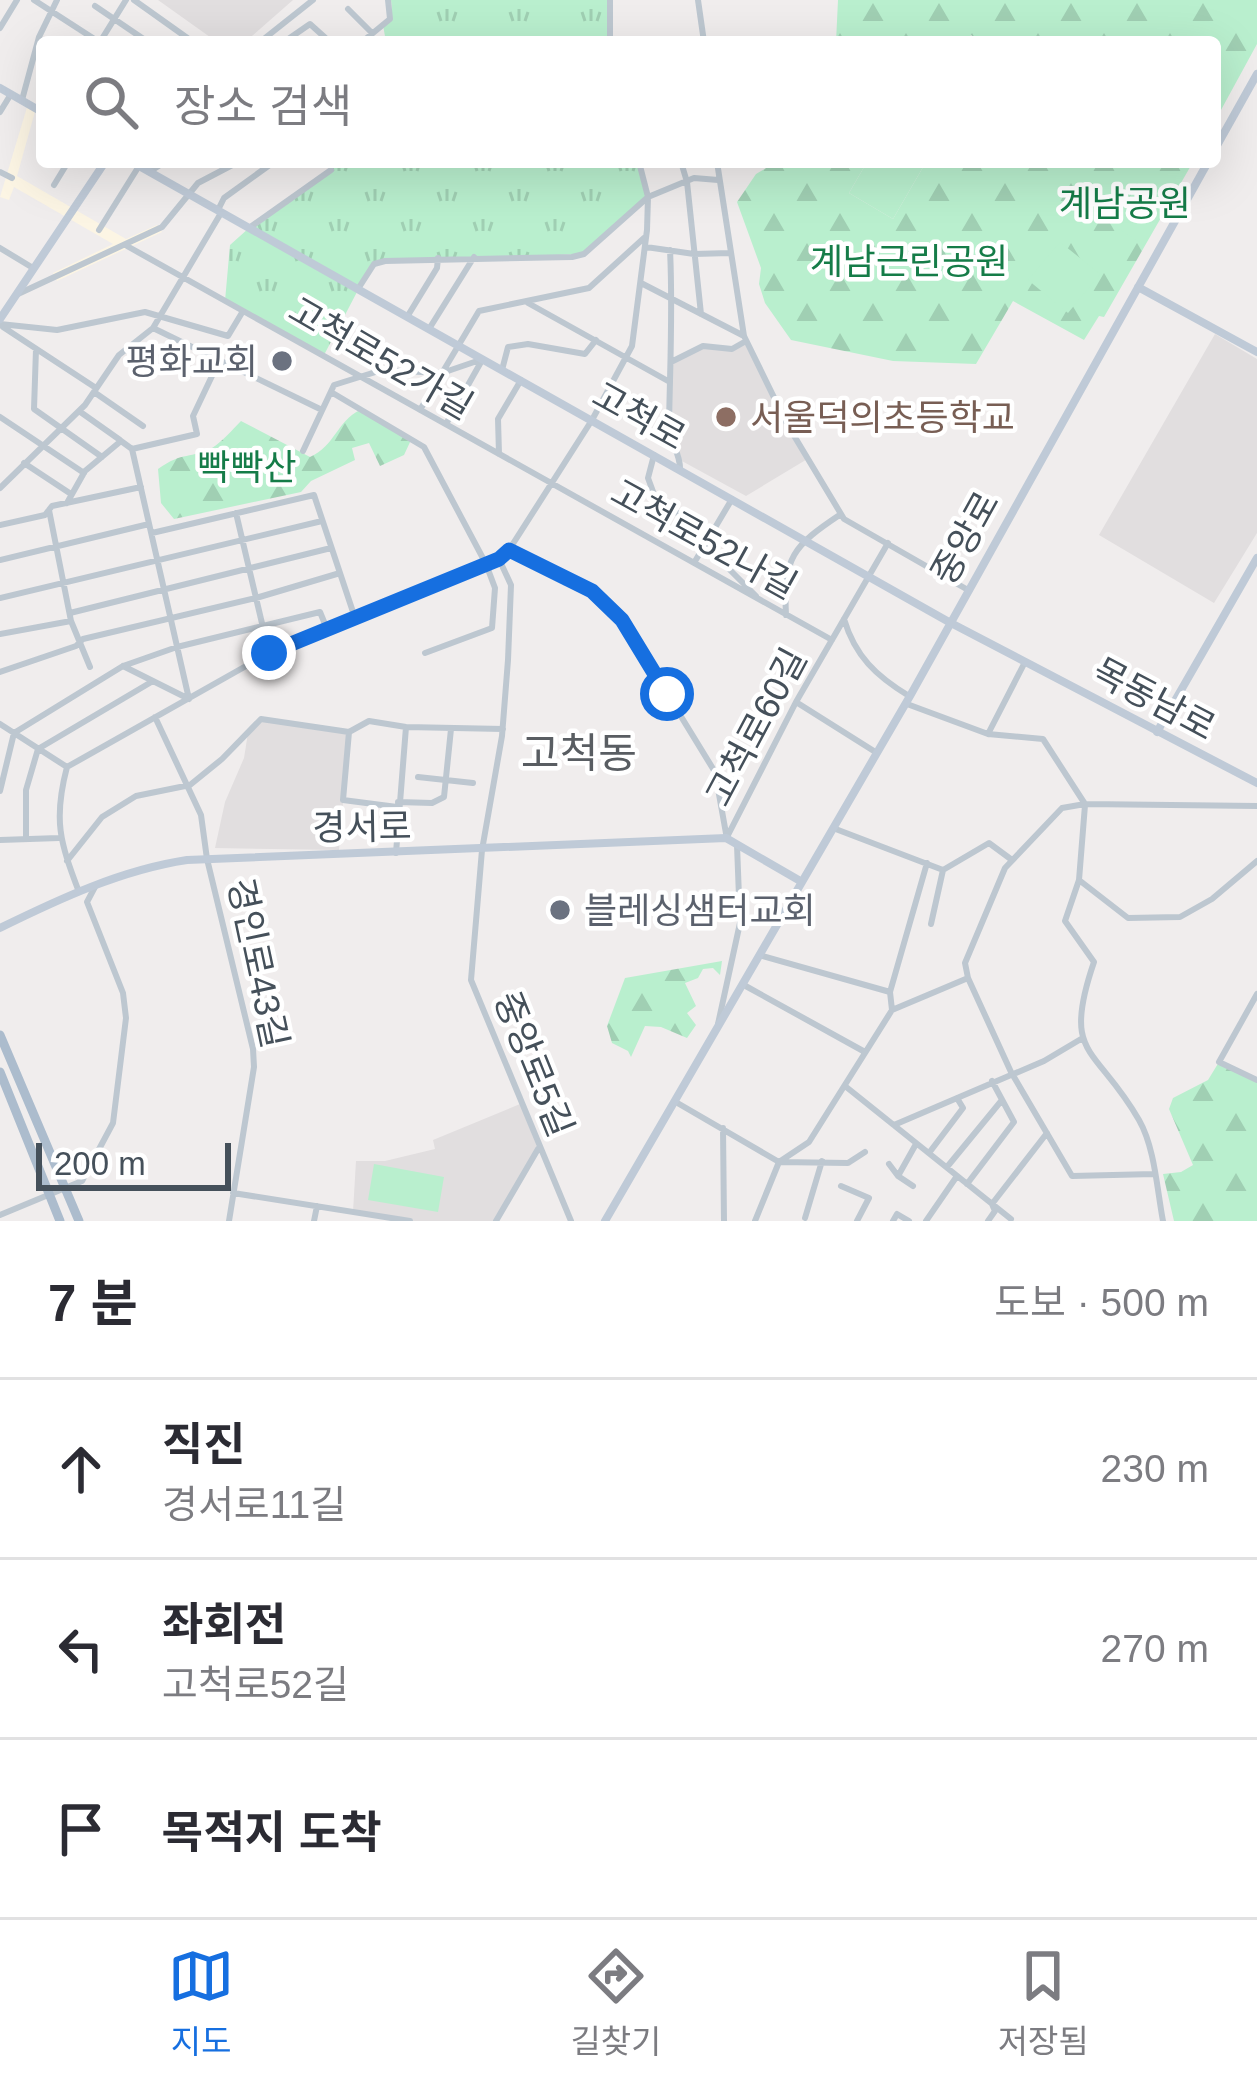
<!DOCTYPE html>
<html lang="ko">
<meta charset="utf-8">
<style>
body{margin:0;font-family:Helvetica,"Noto Sans KR",sans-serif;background:#f2f2f3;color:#2b2b33}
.scale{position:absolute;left:36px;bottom:30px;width:195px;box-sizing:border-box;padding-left:12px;border:6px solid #45505a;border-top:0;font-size:33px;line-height:42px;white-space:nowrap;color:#45505a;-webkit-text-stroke:9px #fff;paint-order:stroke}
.stop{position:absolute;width:36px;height:36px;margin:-27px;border:9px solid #166fe0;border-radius:50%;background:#fff}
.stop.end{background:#166fe0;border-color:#fff;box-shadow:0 3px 12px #0008}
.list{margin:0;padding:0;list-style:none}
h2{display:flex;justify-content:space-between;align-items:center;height:156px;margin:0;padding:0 48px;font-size:51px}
h2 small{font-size:39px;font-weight:400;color:#7c7c81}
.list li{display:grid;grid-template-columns:78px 1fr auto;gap:36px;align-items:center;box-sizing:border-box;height:180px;padding:0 48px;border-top:3px solid #e1e1e2}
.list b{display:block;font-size:45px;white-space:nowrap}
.list p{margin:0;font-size:39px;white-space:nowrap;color:#7c7c81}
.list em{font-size:39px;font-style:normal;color:#7c7c81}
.icon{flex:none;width:66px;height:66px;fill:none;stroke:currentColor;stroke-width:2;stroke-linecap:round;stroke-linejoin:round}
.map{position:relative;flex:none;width:1257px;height:1221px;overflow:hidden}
.search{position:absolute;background:#fff;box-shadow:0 12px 48px #0002;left:36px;right:36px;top:36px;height:132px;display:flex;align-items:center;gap:30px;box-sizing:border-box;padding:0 42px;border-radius:12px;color:#7c7c81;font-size:45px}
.sheet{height:696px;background:#fff}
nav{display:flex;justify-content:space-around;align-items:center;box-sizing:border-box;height:168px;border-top:3px solid #e1e1e2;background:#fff;font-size:33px;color:#7c7c81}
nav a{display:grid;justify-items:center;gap:6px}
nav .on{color:#166fe0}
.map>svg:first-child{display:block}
.commercial{fill:#fcf5e4}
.education{fill:#e1dedf}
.grass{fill:url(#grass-tufts)}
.forest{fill:url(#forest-firs)}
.pitch{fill:#b9efce}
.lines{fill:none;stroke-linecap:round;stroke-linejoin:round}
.street{stroke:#bdc7d0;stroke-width:6}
.secondary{stroke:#bfcad7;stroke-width:8}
.primary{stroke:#acbccd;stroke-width:9}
.route{stroke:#166fe0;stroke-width:15}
.worship-dot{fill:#6b7280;stroke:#fff;stroke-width:4.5}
.education-dot{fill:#8d6e63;stroke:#fff;stroke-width:4.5}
.labels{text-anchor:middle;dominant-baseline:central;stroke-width:9;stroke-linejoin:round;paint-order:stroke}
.park-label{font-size:36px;fill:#157c48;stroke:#fff}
.street-label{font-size:36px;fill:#45505a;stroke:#fff}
.worship-label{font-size:36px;fill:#5b616d;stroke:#fff;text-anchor:end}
.education-label{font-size:36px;fill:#785e54;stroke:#fff;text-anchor:start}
.quarter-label{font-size:42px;fill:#595d62;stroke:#fff}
</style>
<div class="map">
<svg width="1257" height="1221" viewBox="0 0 1257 1221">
<defs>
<pattern id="grass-tufts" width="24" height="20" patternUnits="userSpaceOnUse" patternTransform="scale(3)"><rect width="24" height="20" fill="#b9efce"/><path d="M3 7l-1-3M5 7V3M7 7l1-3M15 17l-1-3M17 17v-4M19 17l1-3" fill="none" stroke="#a0cfb3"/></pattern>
<pattern id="forest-firs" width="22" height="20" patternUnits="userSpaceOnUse" patternTransform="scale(3)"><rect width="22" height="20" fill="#b9efce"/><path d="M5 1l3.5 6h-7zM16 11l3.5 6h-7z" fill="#a0cfb3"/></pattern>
</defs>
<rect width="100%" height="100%" fill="#f0eded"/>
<path class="commercial" d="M28,104L36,108L17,176L126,239L157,225L162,232L57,281L53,273L113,244L14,187L9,200L0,197Z"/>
<path class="education" d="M158,0H293L245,42H217Z
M1215,334L1257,359V533L1214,603L1099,535Z
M746,341L809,458L746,496L680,460L668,432L673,361L703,346L731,349Z
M261,719L349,732L339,850L215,848L225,802L244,758L248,733Z
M520,1104L538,1149L496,1221H410L353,1212L356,1161H385L435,1149L433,1140Z"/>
<path class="grass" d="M391,0H610V42H386L383,25L392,10Z
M333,162H639L648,197L584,254L385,261L368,271L324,355L225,301L230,245L249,228L331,171Z"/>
<path class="forest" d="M838,0H1257V44L1215,121V42H979L971,35L965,42H836Z
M776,162H867L849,193L893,219L926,162H1193L1104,317L1099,316L1084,340L1013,301L976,364L893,361L791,340L765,303L759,284L761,268L737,202L756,174Z
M360,410L411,440L404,455L380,466L369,443L352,448L355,460L311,481L301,492L174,519L161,503L158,469C183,451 191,459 212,448C223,441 232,430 241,421L310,457C335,446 337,421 360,410Z
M722,961L720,975L713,968L703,969L698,978L685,983L696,1006L687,1013L696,1025L687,1038L661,1027L645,1026L631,1057L628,1051L612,1043L607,1026L625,978Z
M1219,1062L1257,1080V1221H1174L1163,1174L1181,1172L1193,1165L1169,1109L1173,1098L1208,1080Z"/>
<path class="pitch" d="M867,162H926L893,219L849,193Z
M1135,188L1166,206L1144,245L1112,225Z
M1060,242L1100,274L1068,313L1028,280Z
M374,1164L444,1177L438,1212L368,1200Z"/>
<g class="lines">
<path class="street" d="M34,0L99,42
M134,0L193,42
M698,0L704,42
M95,6L148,42
M348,9L371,32L373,42
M0,28L17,0
M100,42L126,0
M260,42L313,0
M284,42L310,24L330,42
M362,42L390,19L388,0
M610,42V0
M22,100L39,37L57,0
M0,112L11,94
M681,162L687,182L701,314
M717,162L744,336L787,424L844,519L968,590
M0,172L12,178
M149,172L165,162
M54,185L68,162
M218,210L224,198L271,164L288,162
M249,228L331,170
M99,230L139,166
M127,246L832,640
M646,247L694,254L730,253
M0,248L33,268
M670,250C673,309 670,366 669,425C668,441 681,452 680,470
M641,283L744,336
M358,289L374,264L385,261L572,257L584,254L648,197L694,178L718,180
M18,294L162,227L198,183L238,162
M528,303L668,381
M407,317L437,268L438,258
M0,324L57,330L145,312L228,336L243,311
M3,327L96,388
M153,328L322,410
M429,329L474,257
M36,349L34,409L102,457
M673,361L703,346L732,349L746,341
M502,370L508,347L528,344L585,354L596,340
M94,392L143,426
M331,392L424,447L486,564L495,588L492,628L425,653
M420,410L479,311L589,288L644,238
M79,411L120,440
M0,417L84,473
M446,424L481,362
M303,451L334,385L382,370L442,373L483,359
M499,454L498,419L521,380
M654,455L648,478L655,497L709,536L722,562L756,596
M24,463L71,494
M0,488L85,405L119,355L153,328L221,213
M67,503L85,471L121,441L132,449
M49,510L71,621L90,667
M236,513L269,653
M0,525L45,515L52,506L141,487
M152,533L314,495L355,618
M509,550L593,591L622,620L715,772L727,839
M499,559L511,585L508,660L502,736L482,850L471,980L571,1221
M0,560L149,524
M694,563L732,499
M0,598L322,521
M70,613L331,548
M786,615C783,557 793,546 841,514
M844,619C855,656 876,676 909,696
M0,634L71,621
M123,666L189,699
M0,672L76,646L83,639L256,598L340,573
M189,699L132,449L197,434L193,416L221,357
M796,702L877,753
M907,704L988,734L1043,739L1085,804
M155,717L201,815L207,859L253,1049L254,1067L229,1221
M0,724L67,767
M349,732L343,800L397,807
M988,734L1025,662
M67,767L269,653L499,559L509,550L592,420L632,346L647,230L648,197L639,162
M67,767C53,820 60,842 79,892
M418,777L473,783
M0,791L14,733L123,666L177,647L320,612L327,629
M398,802L432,803L444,797L451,729
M1085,805L1079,880L1065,921L1094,962C1061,1058 1096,1045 1139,1120C1155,1148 1157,1190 1163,1221
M833,828L943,870L989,843L1012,860
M26,839V790L38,749L153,681
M726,839L796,702L888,543
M0,840L59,838
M396,853L406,727
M67,861L102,817L136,796L190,785L222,759L261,719L349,732L369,721L406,727L503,729
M1079,880L1128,918L1180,917L1212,899L1257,861
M931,924L943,870
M759,955L890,992
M742,984L865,1052
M1257,994L1219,1062L1257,1080
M892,1010L968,978
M718,1024L740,923L737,845
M845,1086L1011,1219
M674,1101L779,1162L848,1163L865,1152
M894,1125L1044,1061L1081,1039
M723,1128L724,1221
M929,1153L963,1108L957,1098
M889,1164L898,1176L913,1186
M947,1167L1002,1100
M1154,1174L1072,1176L1011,1072L968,978L965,963L1005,868L1062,808L1085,804L1257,806
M898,1176L916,1144
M967,1184L1014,1122L992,1081
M841,1186L869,1198L857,1221
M233,1193L410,1221
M0,1215L82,1181L113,1123L126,1018L123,993L87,902L96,885
M805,1218L822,1161
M314,1221L317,1206
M496,1221L538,1149
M755,1221L779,1162L809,1142L892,1010L890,992L927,863
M893,1221L897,1214L909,1221
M926,1221L957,1176
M988,1221L995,1211L992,1204L1047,1133"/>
<path class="secondary" d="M0,88L42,112
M1215,149L1257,74
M132,162L949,622L1257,783
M1138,287L1257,352
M0,319L105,162
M1157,732L1257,558
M0,928C59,899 121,870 187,860L726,838L802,882
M605,1221L910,696L1208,162"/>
<path class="primary" d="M0,1035L79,1221
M0,1072L60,1221"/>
</g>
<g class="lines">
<path class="route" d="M269,653L499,559L509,550L592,591L622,620L667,694"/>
</g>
<g class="worship-dot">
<circle cx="282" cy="361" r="12"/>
<circle cx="560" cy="910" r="12"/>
</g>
<circle class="education-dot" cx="726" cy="417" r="12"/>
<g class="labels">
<g class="park-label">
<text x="1125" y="203">계남공원</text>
<text x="909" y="261">계남근린공원</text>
<text x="247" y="467">빡빡산</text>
</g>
<g class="street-label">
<text transform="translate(381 358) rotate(30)">고척로52가길</text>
<text transform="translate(639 416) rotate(29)">고척로</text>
<text transform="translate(965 538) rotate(-61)">중앙로</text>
<text transform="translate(704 539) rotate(29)">고척로52나길</text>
<text transform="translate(1154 699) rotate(28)">목동남로</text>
<text transform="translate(756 727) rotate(-62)">고척로60길</text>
<text transform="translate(362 827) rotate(-1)">경서로</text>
<text transform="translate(258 963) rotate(78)">경인로43길</text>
<text transform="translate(534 1064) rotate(68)">중앙로5길</text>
</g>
<g class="worship-label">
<text x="258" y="361">평화교회</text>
<text x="584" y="910" text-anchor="start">블레싱샘터교회</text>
</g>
<g class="education-label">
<text x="750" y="417">서울덕의초등학교</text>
</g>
<g class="quarter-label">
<text x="579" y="753">고척동</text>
</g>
</g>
</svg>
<div class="scale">200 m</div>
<div class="stop" style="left:667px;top:694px"></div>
<div class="stop end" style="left:269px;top:653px"></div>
<div class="search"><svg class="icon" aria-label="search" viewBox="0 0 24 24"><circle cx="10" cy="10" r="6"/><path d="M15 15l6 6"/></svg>장소 검색</div>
</div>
<section class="sheet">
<h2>7 분<small>도보 · 500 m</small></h2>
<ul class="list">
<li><svg class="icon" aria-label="ahead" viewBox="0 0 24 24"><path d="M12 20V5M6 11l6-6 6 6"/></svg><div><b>직진</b><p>경서로11길</p></div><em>230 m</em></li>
<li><svg class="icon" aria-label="left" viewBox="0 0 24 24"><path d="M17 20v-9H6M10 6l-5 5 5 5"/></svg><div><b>좌회전</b><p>고척로52길</p></div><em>270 m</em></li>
<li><svg class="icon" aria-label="arrive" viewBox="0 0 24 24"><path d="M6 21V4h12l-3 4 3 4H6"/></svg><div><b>목적지 도착</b></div></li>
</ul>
</section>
<nav>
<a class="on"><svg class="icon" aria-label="map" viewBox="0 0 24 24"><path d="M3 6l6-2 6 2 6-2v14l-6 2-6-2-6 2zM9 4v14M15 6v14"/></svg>지도</a>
<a><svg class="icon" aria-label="directions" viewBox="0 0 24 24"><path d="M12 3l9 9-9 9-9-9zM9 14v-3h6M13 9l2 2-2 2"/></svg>길찾기</a>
<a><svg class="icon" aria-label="saved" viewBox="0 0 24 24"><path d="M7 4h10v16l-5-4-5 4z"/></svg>저장됨</a>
</nav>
